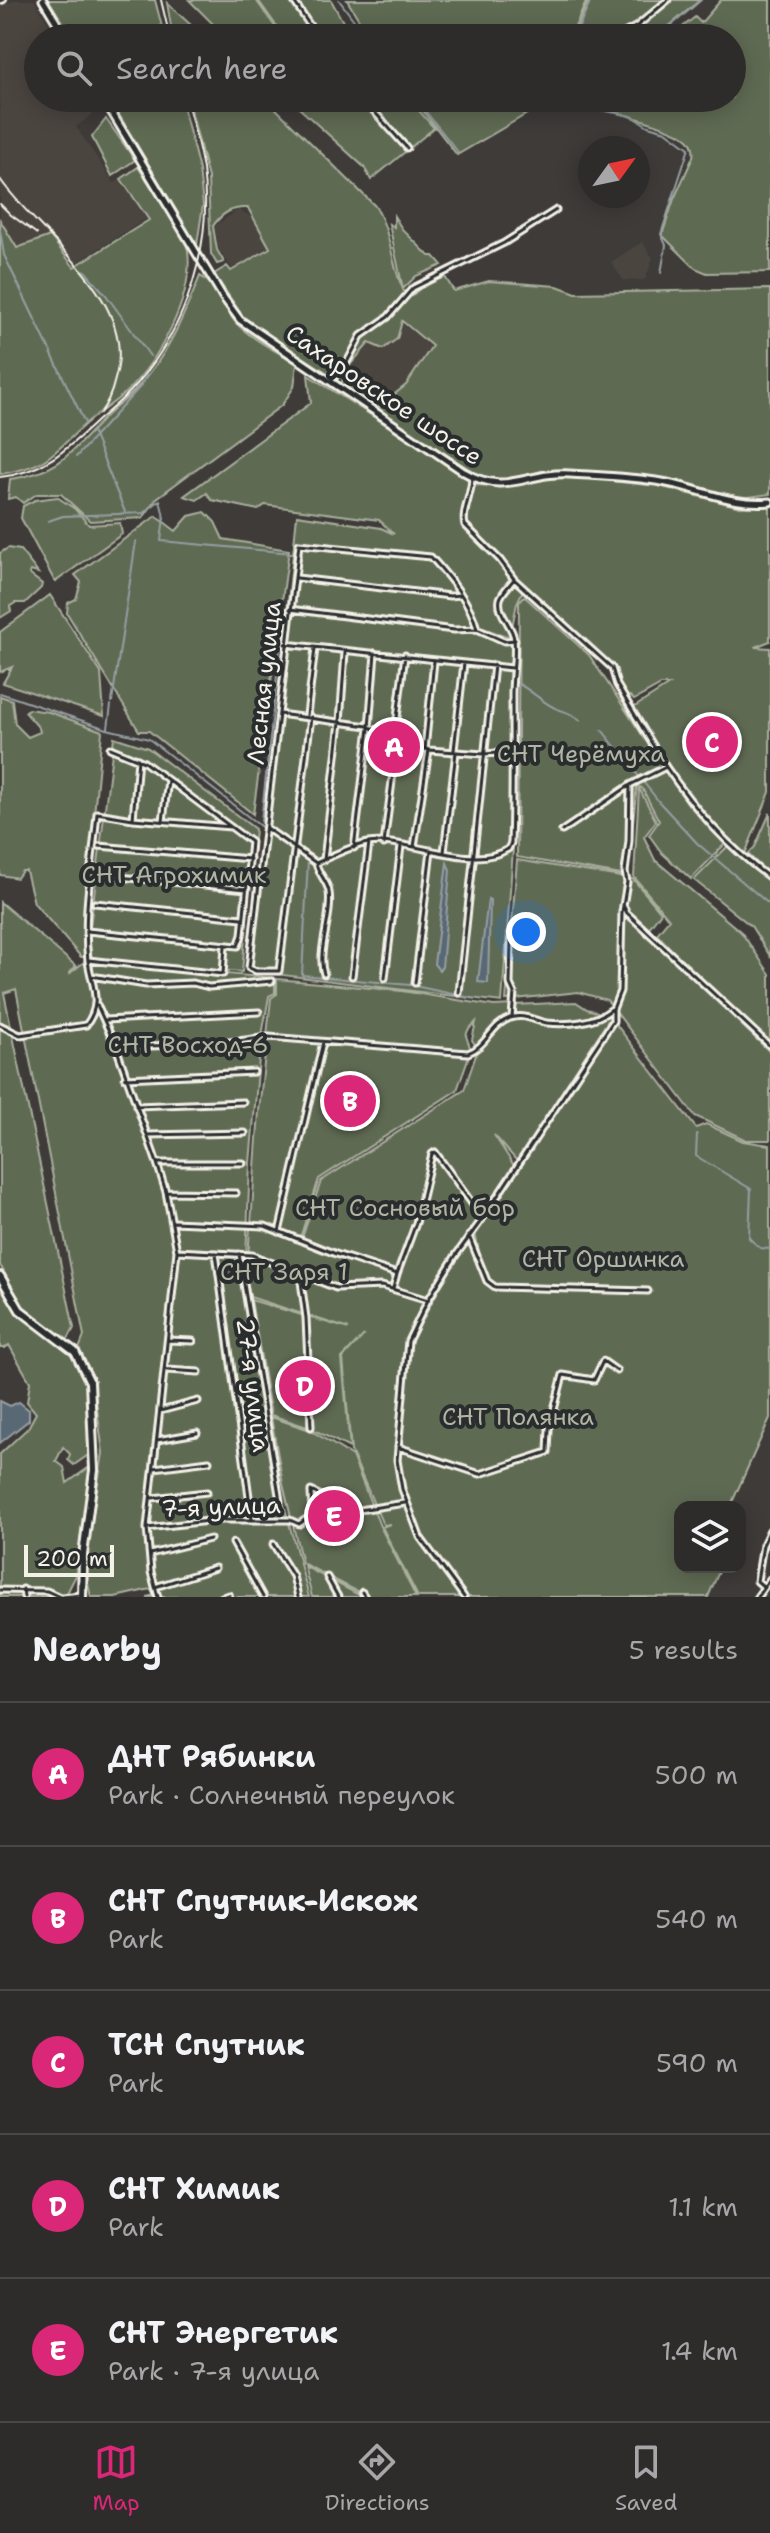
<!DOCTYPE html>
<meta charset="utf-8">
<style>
body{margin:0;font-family:"Shantell Sans",sans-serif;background:#363433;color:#f1f3f6}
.controls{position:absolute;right:24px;bottom:24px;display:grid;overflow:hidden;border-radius:16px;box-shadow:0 4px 20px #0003}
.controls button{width:72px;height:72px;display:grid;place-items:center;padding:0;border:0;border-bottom:2px solid #494847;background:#2e2c2b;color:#f1f3f6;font:40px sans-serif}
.compass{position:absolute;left:578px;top:136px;width:72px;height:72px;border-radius:50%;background:#2e2c2b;box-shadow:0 4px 20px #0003;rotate:57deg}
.scale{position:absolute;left:24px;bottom:20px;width:90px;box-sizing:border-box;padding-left:8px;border:4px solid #f4f1e8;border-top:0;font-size:22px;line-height:28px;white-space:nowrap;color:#f4f1e8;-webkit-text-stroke:6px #2a2d2e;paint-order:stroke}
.you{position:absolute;left:526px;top:932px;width:28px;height:28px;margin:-20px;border:6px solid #fff;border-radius:50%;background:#1a73e8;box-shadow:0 0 0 12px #1a73e833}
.badge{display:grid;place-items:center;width:52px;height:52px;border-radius:50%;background:#db2777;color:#fff;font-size:26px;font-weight:700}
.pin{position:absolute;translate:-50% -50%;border:4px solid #fff;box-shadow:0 2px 8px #0006}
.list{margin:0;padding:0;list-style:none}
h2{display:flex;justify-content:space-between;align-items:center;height:104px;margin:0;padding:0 32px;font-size:34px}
h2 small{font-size:26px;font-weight:400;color:#a7a7a9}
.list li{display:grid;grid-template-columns:52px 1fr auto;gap:24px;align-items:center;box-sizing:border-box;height:144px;padding:0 32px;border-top:2px solid #494847}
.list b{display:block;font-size:30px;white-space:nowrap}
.list p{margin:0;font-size:26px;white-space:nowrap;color:#a7a7a9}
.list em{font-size:26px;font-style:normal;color:#a7a7a9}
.icon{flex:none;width:44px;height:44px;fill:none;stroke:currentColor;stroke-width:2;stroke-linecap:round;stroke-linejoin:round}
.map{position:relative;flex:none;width:770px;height:1597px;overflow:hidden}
.search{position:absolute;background:#2e2c2b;box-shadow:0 4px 20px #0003;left:24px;right:24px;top:24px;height:88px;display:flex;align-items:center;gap:20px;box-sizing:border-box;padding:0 28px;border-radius:44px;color:#a7a7a9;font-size:30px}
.sheet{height:824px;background:#2e2c2b}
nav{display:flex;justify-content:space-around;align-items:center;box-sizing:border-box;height:112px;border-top:2px solid #494847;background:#2e2c2b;font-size:22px;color:#a7a7a9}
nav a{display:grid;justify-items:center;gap:4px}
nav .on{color:#db2777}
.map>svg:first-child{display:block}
.built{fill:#4c4541}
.green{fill:#5e6b52;stroke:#a9ae9d;stroke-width:2;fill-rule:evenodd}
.water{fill:#586774;stroke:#969ea2;stroke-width:2}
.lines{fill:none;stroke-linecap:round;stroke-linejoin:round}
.stream{stroke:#969ea2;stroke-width:2}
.minor-casing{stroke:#f4f1e8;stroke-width:9}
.secondary-casing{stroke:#f4f1e8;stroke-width:11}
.primary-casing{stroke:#f4f1e8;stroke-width:12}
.minor{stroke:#2a2d2e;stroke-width:3}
.secondary{stroke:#2a2d2e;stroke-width:5}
.primary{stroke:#2a2d2e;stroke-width:6}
.rail{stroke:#f4f1e8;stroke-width:2}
.labels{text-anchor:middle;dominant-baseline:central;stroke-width:8;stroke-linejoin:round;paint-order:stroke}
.street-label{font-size:24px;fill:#f4f1e8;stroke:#2a2d2e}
.park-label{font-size:24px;fill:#b0b5a4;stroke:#2a2d2e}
</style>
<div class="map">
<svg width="770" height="1597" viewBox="0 0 770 1597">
<rect width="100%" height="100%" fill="#3e3b39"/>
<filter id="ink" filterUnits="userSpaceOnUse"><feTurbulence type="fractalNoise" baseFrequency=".0125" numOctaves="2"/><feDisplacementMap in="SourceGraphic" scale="16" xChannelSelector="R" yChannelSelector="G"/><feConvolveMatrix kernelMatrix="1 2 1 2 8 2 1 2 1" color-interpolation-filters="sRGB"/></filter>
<g filter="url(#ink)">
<path class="built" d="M15,0H34L57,38H38V98H92L99,109L76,127L114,183L120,180L146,219L76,263L53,238L17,249L0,222V6Z
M238,210L250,216L270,248L232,268L219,250L215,226Z
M642,242L653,258L645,280H623L611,262Z
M393,322L404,325L431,347L401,394L381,393L347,370L370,341Z"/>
<path class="green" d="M49,0H155L165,38H72Z
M189,0H256L283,38H227Z
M258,0H331L343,22L357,38H285Z
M347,0H587L570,38H370Z
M589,0H700L655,38H572Z
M721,0H770V272L707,273L695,268L662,235L674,199L693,157C694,151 693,144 688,139C673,126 622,115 602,108L595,98H732V38H669L695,17L701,23Z
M167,3L205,38H173Z
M109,98H181L199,170L203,205L197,245Z
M188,98H265L375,206C393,234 390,268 408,299L424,285L445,277L454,291L489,281L557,286L576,293L770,289V494L742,498L666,478L556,470L541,471L511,481H489L377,411L381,405L406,385L432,346L402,321L397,339L383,349L369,343L350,365L343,363L328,373L246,321L214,274L227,266L231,271L270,248L248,208C232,207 222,213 213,226L217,250L224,262L217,264L211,254L208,178Z
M288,98H408L434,128L371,180L364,167Z
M413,98H554L457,155Z
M106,119L135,160L112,176L92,137Z
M138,167C149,184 187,235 188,251C194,297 158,362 125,393C112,405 95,414 82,427C51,456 45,467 0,474V220L17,248L50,236L74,267L149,220L121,179Z
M394,216L402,229L429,256H434L442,265L416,276L403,289L389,224L394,227Z
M200,276C221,287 222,309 238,325C254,341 279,352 297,364L294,387L282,405L157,498L143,518L90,521L61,494H37L23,503L16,497L8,499L10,479C62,472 71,451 105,417C115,407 127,399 137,388C167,357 184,315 200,276Z
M346,372L380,390L376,407L373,408L340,386Z
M308,375L460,472L471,483C472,496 464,506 463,517L471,502L473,485L509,486L560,476L659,486L740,507L770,506V641L755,647L770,648V792L745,854L707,817L676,777L633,708L669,685H661L634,700L630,696L626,699L618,680L617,669L525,586L517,603L510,637L479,627L514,641L513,849L502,1002L250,971L297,515L381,528L394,534L379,520L265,505L258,510L212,500L207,493L197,500L184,496L311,403Z
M57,497L75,509L89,525L120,523L122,534L55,582L21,518L23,506L35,500Z
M205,512L215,522L223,539L289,550L253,814L149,731H139L67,613L68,603L76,599L81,582L75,575L156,516L176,531L189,516Z
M8,548L20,550L38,573L30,571L29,574L42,584L41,588L25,603H15L10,607L11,611L0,618V553Z
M50,595L101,673L104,716L3,683L12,667L0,672V632Z
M524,596L589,655L688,804L726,843L691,879L662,853L649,835L659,821L642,788L637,786L627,876L517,857L519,602Z
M0,696L12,700L15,724L28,737L40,732L39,728L25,712L28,709L49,712L102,731L83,930L85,957H81L34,903L26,871H22L17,878L0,875Z
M114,737L148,748L255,829L242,972L92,960L89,935Z
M639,788L656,821L644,837L655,860L741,932L770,974V1048L747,1029L657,934L669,919L634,877Z
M770,813V876L748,854L755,847Z
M729,845L748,865L770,880V956L751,926L694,880Z
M517,860L633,879L661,912L649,928L686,972L770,1052V1140H746L695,1116L607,1000L578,992L506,1000Z
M0,902L76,966L69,974L84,962L275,978V993L269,996L260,1047L250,1163L245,1283L283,1501L309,1597H147L154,1595L151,1589L115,1597H91L84,1567L103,1453L93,1379L79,1349L84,1336L16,989L4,993L74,1328L67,1341L22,1305L0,1265Z
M277,979L402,991L494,1006L576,1002L587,1009L611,1016L517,1161L494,1135L515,1167L466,1241L475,1239L481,1260L475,1233L615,1023L696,1128L706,1124L743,1141L770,1145V1418L730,1507H680V1567H721L708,1597H418L382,1527L390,1524L383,1525L351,1451L343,1358L364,1335L342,1358L350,1448L310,1428L271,1415L251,1300L349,1329L250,1297L247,1282L250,1225L335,1255L301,1241L321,1181L464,1090L478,1049L472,1040L476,1022L468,1030L466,1036L471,1050L457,1090L319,1179L300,1238L251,1224L259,1111L271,998L277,994ZM440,1287L410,1344L400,1465L412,1517L395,1461L409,1340Z
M0,1284C7,1294 13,1306 21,1315C40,1336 72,1346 84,1373C94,1396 90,1429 91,1453L74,1465L68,1460L70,1454L63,1447L56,1461L64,1467L67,1483L91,1466L75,1577L67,1593L71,1597H0V1454L28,1428L36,1413L27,1402L30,1382L9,1345L5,1348H0Z
M271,1417L310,1430L352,1456L380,1526L416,1597H368L302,1563L283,1484Z
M304,1566L363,1597H312Z"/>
<path class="water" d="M447,863L450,870L443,956L442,967L439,970L434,964Z
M488,899L490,900L488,983L478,982Z
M0,1401L10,1406L19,1402L29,1410V1420L0,1443Z"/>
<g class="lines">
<path class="stream" d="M339,0L367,38
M574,38L591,0
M657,38L701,0
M415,98L458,152
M586,98L590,108L632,116L648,126L666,131L689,148L661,234L666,245L661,273
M558,99L561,98
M0,230L4,255L85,423
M84,270L106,295L150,356
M92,431L125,512
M76,457L139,388L147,375
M48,521L63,516L144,513L160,500L164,517L161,541L292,553
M290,649L313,650
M317,650L343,652
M347,652L369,654
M420,660L432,662
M436,662L461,665
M466,665L491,668
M495,669L509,670L511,749
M515,682C530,689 542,702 555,708C565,712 572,713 580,720
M0,693L107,729L149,739L264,829
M112,702L136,541
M108,728L111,705
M602,730L660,803L698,844L770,905
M261,821L280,648H286
M268,832L281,840
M510,839V754
M308,860L302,975L410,985L471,998
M697,1134L696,1156L751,1189L749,1238L760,1248L770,1249"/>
<g class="minor-casing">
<path id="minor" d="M293,0L318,38
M0,1L3,0
M615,38L637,26L668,0
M362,98L407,148
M332,380L346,364L361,336L388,317L413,288L504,243L556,210
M297,578L450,596L460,595
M290,609L454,630L477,629L504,641L515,640
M285,644L512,668
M279,714L368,726L397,742L429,750L484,754L511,752
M307,715L315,648
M311,717L279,971H256L249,968L299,544L431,557C449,577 471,603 477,629
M394,741L405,655
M425,749L434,661
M454,750L464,663
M666,767C696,811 727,846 770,878
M133,819L138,759
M163,821L168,780
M266,828L316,863C332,856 351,846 368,843C411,837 471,872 508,849L511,843C513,793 512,744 512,694C512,676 516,656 514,639C512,624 497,614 500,599C502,592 510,585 514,579
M562,831L629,786
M384,844L397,742
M99,846L250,859
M414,847L429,750
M354,848L369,728L375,653
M444,852L456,752
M324,860L340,722L345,653
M316,863C318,874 328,882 329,892C333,917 316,952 324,974
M97,875L247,889
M95,903L242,918
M623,905L627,913L770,1046
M87,931L238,946L242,935L251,842L144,762L110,748
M511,940L510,984L514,993L512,1017
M88,960L223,974L225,946
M91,976L146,985L193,983L209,987L272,981
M352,976L369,843
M385,978L401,846
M415,983L431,850
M459,993L494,665
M97,1005L116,1047L157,1163L166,1192L177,1251L147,1528L151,1572L158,1597
M105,1020L259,1012
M0,1025L20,1035L86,1025C103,1003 92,987 88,961C82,913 93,861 97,813L133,819L231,827
M116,1047L214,1044L269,1037L468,1053C486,1047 491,1025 510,1018C524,1013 534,1021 547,1023C568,1025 595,1023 612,1009
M125,1078L254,1072
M136,1106L243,1102
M147,1135L245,1133
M157,1163H243
M166,1192L236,1193
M173,1222L265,1226L336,1254L397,1274L393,1288
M279,1232L323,1042
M469,1236L487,1281L495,1287L648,1291
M177,1251L252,1255L336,1288L382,1286L428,1300
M216,1253L252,1519
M239,1254L280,1501
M300,1274L306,1318L311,1427
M397,1274L416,1223L432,1154L435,1152L481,1216V1221
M168,1340L193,1341
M167,1370L199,1372
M160,1411L198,1401
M157,1440L197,1433
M398,1447L480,1474L548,1452L549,1429L563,1375L594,1380L603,1361L617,1371
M154,1468L209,1461
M152,1498L207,1492
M147,1528L217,1520H290L299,1524L312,1515L311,1491L352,1511L405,1503
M233,1543L263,1597
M273,1544L293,1576L298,1597
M150,1554L210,1539
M327,1577L338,1597
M155,1587L215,1568
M764,1587L757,1581L763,1545L770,1530
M23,1589L24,1597
M0,1590L47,1591L60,1597
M362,1592L365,1597
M62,1597L82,1595
M222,1597L229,1595
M464,1597L420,1537L402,1489L397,1460L408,1341L428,1300L456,1255L481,1221L613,1021V1009L620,991L622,912L627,882L625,872L629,841L630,785L666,767L617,685L612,668L514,579L500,560L465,525C461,512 472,495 472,477
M757,1597L770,1579"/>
</g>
<g class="secondary-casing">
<path id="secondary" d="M43,0L66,38
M103,98L223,297L240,320L464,472C507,497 527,471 570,474C601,476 632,477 662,482C699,488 731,506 770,502"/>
</g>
<g class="primary-casing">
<path id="primary" d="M0,1276L20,1310L75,1352L90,1382L94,1470L83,1555L82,1597"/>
</g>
<use href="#minor" class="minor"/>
<use href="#secondary" class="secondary"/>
<use href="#primary" class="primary"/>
<path class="rail" d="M161,0L170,38
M0,179C40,237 140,299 115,379C112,392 108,403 100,413
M0,204L11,215L37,234
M0,477C43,473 67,449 97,421C111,409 125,398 137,384C187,326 213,245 203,169C199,145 192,121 186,98"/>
</g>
</g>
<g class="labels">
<g class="street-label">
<text transform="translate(384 395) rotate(34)">Сахаровское шоссе</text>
<text transform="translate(264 683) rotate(-84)">Лесная улица</text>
<text transform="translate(253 1385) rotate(83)">27-я улица</text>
<text transform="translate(221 1507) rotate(-2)">7-я улица</text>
</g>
<g class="park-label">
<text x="581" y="754">СНТ Черёмуха</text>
<text x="174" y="875">СНТ Агрохимик</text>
<text x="188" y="1045">СНТ Восход-6</text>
<text x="405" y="1208">СНТ Сосновый бор</text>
<text x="603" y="1259">СНТ Оршинка</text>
<text x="284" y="1272">СНТ Заря 1</text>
<text x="518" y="1417">СНТ Полянка</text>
</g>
</g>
</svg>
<div class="controls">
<button><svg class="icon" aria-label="layers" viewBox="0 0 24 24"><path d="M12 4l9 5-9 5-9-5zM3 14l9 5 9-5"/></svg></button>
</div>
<svg class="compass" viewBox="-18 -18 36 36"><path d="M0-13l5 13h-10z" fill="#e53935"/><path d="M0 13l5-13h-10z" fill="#a7a7a9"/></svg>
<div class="scale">200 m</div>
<div class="you"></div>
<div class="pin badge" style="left:394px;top:747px">A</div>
<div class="pin badge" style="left:350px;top:1101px">B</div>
<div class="pin badge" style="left:712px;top:742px">C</div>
<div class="pin badge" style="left:305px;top:1386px">D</div>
<div class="pin badge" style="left:334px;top:1516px">E</div>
<div class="search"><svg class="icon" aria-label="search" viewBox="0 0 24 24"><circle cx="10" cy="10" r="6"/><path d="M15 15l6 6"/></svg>Search here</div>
</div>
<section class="sheet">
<h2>Nearby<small>5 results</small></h2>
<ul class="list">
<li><span class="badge">A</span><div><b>ДНТ Рябинки</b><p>Park · Солнечный переулок</p></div><em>500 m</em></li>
<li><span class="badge">B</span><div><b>СНТ Спутник-Искож</b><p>Park</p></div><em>540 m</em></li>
<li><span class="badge">C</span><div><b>ТСН Спутник</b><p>Park</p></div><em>590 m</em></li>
<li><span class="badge">D</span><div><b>СНТ Химик</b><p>Park</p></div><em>1.1 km</em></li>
<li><span class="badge">E</span><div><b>СНТ Энергетик</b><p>Park · 7-я улица</p></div><em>1.4 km</em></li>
</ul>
</section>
<nav>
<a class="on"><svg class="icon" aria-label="map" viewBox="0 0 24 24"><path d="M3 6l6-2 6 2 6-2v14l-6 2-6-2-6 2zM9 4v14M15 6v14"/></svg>Map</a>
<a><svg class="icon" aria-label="directions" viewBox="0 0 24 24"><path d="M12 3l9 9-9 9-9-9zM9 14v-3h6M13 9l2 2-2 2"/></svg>Directions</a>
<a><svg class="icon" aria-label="saved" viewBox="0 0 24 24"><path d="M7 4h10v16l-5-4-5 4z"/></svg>Saved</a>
</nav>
